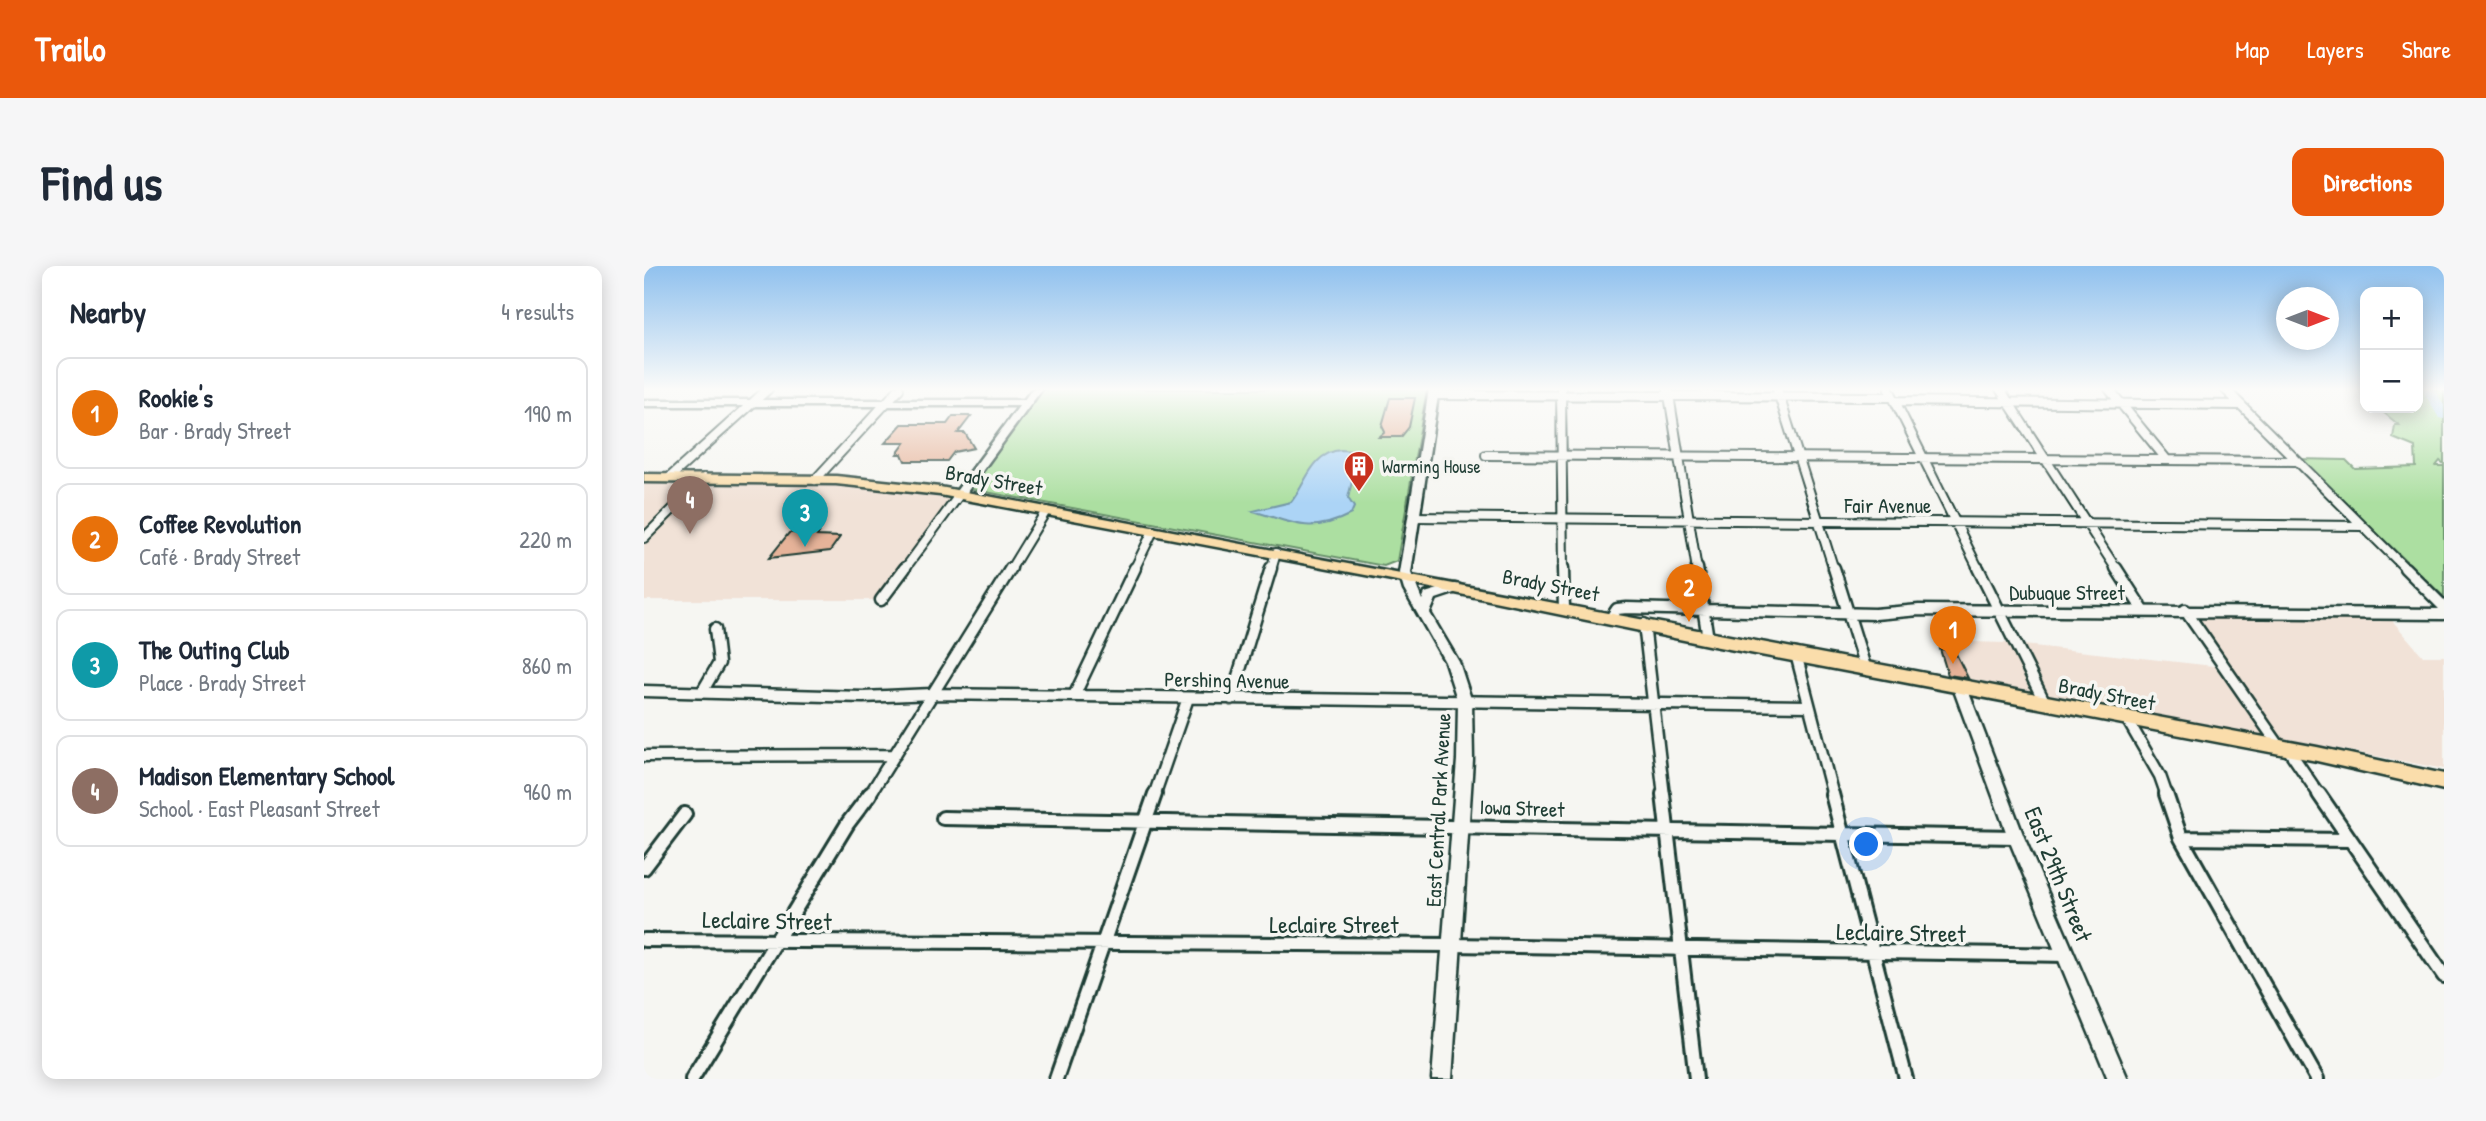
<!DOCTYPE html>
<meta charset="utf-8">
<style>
body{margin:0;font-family:"Patrick Hand",sans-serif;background:#f6f6f7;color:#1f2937}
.controls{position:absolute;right:21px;top:21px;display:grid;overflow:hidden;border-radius:14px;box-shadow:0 4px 18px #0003}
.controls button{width:63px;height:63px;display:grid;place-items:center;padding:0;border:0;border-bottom:2px solid #e0e1e3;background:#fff;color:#1f2937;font:35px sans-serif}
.compass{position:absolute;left:1632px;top:21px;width:63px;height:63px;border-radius:50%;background:#fff;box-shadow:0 4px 18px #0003;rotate:90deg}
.you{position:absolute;left:1223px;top:579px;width:24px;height:24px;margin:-18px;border:5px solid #fff;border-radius:50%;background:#1a73e8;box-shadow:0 0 0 10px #1a73e833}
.badge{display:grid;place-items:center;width:46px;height:46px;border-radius:50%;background:#ea580c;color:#fff;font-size:23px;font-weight:700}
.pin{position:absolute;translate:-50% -58px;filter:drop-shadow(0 2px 4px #0008)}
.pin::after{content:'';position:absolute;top:37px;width:24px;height:21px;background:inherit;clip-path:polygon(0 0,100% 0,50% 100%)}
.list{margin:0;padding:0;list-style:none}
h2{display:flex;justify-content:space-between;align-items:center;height:91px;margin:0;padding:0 28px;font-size:30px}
h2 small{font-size:23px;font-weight:400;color:#747a83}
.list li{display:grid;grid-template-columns:46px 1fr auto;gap:21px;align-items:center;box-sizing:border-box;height:112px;margin:0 14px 14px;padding:0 14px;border:2px solid #e0e1e3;border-radius:14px}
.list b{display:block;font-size:26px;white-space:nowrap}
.list p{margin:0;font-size:23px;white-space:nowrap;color:#747a83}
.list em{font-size:23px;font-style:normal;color:#747a83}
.map{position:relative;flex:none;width:1800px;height:813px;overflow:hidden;border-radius:14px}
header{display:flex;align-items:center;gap:42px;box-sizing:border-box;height:98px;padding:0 35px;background:#ea580c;color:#fff}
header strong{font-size:33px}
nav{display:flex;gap:38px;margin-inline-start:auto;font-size:24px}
.intro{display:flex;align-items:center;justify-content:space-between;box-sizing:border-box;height:168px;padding:0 42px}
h1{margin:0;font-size:49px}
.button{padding:18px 32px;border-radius:14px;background:#ea580c;color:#fff;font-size:24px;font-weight:700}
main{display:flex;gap:42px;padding:0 42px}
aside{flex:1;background:#fff;border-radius:14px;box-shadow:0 4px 18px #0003}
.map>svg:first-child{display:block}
.built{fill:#f1e2d7}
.green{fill:#acdfa1;stroke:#668e6a;stroke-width:2}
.water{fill:#acd4f6;stroke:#7498a8;stroke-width:2}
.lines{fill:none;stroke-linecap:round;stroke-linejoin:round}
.river{fill:#acd4f6;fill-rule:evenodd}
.building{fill:#e6b399;stroke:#1f3d34;stroke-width:2}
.street-far2-casing{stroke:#1f3d34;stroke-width:12}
.street-far1-casing{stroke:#1f3d34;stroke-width:15}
.street-casing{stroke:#1f3d34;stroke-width:18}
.secondary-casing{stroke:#1f3d34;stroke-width:5}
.highway-casing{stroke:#1f3d34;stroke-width:5}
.street-far2{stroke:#f6f6f2;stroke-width:8}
.street-far1{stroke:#f6f6f2;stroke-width:10}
.street{stroke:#f6f6f2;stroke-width:12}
.secondary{fill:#f6f6f2;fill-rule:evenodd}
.highway{fill:#faddab;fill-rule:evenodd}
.labels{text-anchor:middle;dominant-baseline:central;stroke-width:7;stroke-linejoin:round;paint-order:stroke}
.far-poi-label{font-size:18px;fill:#1f3d34;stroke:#f6f6f2;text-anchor:start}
.street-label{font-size:21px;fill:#1f3d34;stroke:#f6f6f2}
.near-street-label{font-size:24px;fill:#1f3d34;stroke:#f6f6f2}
</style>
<header>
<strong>Trailo</strong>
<nav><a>Map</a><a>Layers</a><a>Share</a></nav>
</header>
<div class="intro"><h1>Find us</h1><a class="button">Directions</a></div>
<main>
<aside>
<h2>Nearby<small>4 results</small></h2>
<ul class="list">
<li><span class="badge" style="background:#e8710a">1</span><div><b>Rookie's</b><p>Bar · Brady Street</p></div><em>190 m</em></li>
<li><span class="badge" style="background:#e8710a">2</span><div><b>Coffee Revolution</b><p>Café · Brady Street</p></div><em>220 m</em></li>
<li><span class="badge" style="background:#0f9aa8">3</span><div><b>The Outing Club</b><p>Place · Brady Street</p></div><em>860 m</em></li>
<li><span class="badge" style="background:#8d6e63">4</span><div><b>Madison Elementary School</b><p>School · East Pleasant Street</p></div><em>960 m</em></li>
</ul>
</aside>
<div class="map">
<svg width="1800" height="813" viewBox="0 0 1800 813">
<rect width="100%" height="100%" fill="#f6f6f2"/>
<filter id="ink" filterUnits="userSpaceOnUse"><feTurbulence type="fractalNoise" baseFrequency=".0143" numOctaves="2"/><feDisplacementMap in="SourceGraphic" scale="14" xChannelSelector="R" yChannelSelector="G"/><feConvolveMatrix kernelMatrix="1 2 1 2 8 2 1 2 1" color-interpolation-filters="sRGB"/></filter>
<g filter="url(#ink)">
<path class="built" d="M0,218L191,219L308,233L233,334H0Z
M1551,350L1745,351L1779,390H1800V503L1303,409L1292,375L1361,377L1587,402Z"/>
<path class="green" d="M398,123H783L753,295L740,300L326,223Z
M1774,123H1800V198L1796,195L1792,200H1800V331L1655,193L1702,194L1711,203L1772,201L1771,181L1749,172L1751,159H1755L1734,142H1774Z"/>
<path class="water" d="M697,184L708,185L714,190L704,232L710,241L707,248C666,269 650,257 609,245L647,236C662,218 668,186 697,184Z"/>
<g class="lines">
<path class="river" d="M1778,123H1790L1800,139V153L1795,152Z"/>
</g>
<path class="building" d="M746,132H771L765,161L757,171H735L741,166L738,160Z
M309,150H327L314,167H321L330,182L310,186L303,195H261L258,188H253L261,177H241L258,158H303Z
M168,265L167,267H175L173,270L196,271L186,285L125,292L145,267Z
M1296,383L1310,384L1324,412L1304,409Z"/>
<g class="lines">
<g class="street-far2-casing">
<path id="street-far2" d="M917,123L919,304
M1024,123L1053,304
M1133,123L1190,304
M1245,123L1335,304
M1356,123L1473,304
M1465,123L1523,194
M1581,123L1763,304
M789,129L1249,131
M1251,135L1597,139
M842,189L1651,195
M25,212L124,123
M171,214L255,123
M769,251L1718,260
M0,272L60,212
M260,304L316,228
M366,304L402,245
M490,304L509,265
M627,304L632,287"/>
</g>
<g class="street-far1-casing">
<path id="street-far1" d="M919,302L920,343
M1053,302L1064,373
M1190,302L1221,401
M1334,302L1401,437
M1472,302L1499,344
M1761,302L1800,341
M237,334L261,302
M1541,344L1636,481
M967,352L973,343L983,342L1231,348L1275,344L1800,348
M1000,358L1020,530
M1152,388L1189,530
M0,425L219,431L288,428L1165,440
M58,426L75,397L71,363
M430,430L491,302
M587,433L627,302
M1483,453L1516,510L1523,530
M1644,483L1676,530
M0,490L251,489
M225,530L367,302
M510,530L544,432"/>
</g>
<g class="street-casing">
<path id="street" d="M1019,528L1052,813
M1188,528L1262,813
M1522,528L1537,572L1673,813
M1675,528L1800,710
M299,552L1372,571
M1537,572L1706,574
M0,602L41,548
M0,674L807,679L1422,689
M48,813L204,557L226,528
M412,813L511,528"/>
</g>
<g class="secondary-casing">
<path id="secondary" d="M388,123H398L320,230L316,231L310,228L375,140H0V134H380Z
M785,123H795L767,307L778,334L781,327L811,318L816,319L817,322L816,325L792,333L786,347L815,396L828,436L829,494L808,813H788L813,494L814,436L801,396L760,324L755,307Z
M1315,414L1322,419L1380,571L1484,813H1464L1364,571L1308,419Z"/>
</g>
<g class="highway-casing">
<path id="highway" d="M0,208L192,210L296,221L1673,481L1800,508V524L1673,495L1064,379L748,314L296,229L192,218L0,216Z"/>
</g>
<use href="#street-far2" class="street-far2"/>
<use href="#street-far1" class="street-far1"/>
<use href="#street" class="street"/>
<use href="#secondary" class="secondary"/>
<use href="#highway" class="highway"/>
</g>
</g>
<linearGradient id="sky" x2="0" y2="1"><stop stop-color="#90c1ee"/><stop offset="0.52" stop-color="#fbfbf9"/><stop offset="1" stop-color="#fbfbf9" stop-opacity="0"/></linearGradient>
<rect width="1800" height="237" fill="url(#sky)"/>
<defs>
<g id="building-pin" transform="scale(1.575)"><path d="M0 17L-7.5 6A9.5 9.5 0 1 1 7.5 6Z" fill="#c8321e" stroke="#f6f6f2"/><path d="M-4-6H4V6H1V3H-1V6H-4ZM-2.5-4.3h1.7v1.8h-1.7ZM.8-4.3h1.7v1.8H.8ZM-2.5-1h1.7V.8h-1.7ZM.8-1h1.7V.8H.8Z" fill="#fff"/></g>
</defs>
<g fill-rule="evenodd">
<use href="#building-pin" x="715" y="200"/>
</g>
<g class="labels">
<g class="far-poi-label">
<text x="738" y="200">Warming House</text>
</g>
<g class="street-label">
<text transform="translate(350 214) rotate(10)">Brady Street</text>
<text x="1244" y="239">Fair Avenue</text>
<text transform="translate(907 319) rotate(11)">Brady Street</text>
<text x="1423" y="326">Dubuque Street</text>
<text transform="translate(583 414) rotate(1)">Pershing Avenue</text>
<text transform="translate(1463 428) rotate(11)">Brady Street</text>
<text transform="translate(878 542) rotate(2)">Iowa Street</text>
<text transform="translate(794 544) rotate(-87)">East Central Park Avenue</text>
</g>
<g class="near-street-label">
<text transform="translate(1415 608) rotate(68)">East 29th Street</text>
<text transform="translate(123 654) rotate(1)">Leclaire Street</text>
<text x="690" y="658">Leclaire Street</text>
<text transform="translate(1257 666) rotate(1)">Leclaire Street</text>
</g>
</g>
</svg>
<div class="controls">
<button>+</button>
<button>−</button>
</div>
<svg class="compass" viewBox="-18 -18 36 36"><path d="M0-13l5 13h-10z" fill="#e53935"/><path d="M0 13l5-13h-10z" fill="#747a83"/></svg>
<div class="you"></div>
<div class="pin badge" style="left:1309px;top:398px;background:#e8710a">1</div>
<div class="pin badge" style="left:1045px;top:356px;background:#e8710a">2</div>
<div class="pin badge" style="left:161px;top:281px;background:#0f9aa8">3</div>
<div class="pin badge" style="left:46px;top:268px;background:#8d6e63">4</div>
</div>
</main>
